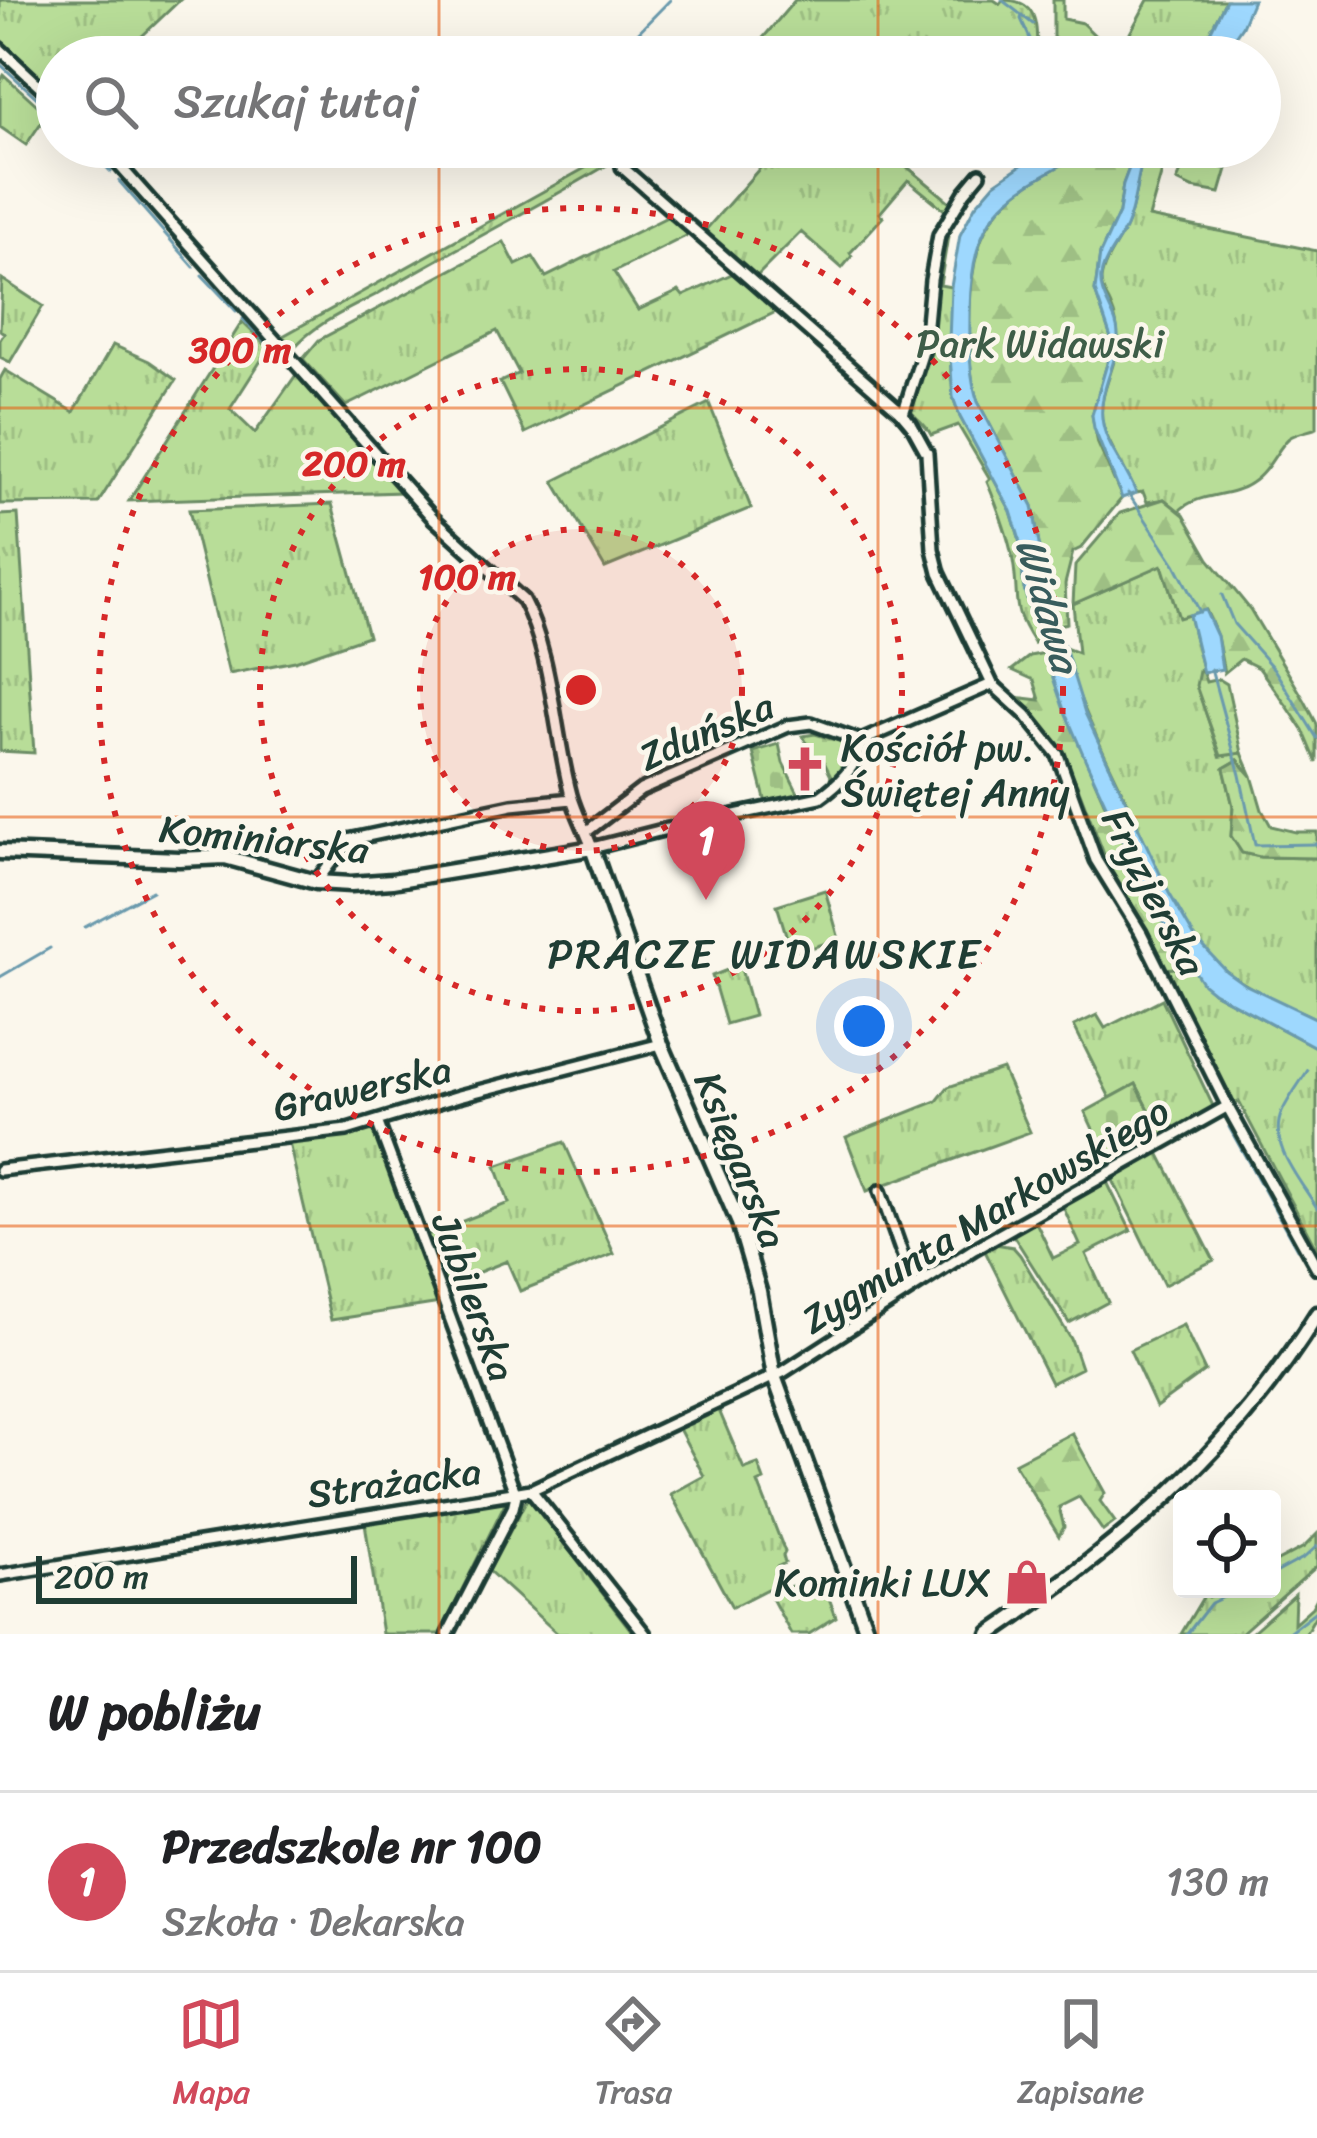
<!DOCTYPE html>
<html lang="pl">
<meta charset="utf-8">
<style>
body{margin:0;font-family:Sriracha,sans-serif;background:#f2f2f2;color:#202124}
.controls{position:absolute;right:36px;bottom:36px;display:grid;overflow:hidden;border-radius:12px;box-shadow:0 12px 48px #0002}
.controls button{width:108px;height:108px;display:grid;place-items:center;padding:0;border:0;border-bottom:3px solid #e0e0e0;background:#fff;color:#202124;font:60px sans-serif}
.scale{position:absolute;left:36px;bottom:30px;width:321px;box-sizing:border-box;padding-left:12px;border:6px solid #1f3d34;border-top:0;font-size:33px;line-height:42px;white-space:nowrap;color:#1f3d34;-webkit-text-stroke:9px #fbf7ec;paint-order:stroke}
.you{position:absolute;left:864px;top:1026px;width:42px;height:42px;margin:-30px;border:9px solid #fff;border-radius:50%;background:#1a73e8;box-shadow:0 0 0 18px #1a73e833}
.badge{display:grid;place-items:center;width:78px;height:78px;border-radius:50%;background:#d1495b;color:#fff;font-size:39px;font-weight:700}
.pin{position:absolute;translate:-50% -99px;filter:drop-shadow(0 3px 6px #0008)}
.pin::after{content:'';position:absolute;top:63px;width:42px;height:36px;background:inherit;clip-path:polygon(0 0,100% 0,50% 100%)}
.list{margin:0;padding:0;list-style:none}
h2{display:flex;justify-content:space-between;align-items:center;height:156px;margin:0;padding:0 48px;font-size:51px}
h2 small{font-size:39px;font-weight:400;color:#757577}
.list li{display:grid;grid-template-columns:78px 1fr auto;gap:36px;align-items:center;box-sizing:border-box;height:180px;padding:0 48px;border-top:3px solid #e0e0e0}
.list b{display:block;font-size:45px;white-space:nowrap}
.list p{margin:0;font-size:39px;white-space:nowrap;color:#757577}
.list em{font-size:39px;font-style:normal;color:#757577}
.icon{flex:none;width:66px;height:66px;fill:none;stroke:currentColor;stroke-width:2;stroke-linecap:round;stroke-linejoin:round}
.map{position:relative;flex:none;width:1317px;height:1634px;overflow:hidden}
.search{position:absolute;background:#fff;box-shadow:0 12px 48px #0002;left:36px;right:36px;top:36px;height:132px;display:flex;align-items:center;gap:30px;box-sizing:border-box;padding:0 42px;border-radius:66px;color:#757577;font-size:45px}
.sheet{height:336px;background:#fff}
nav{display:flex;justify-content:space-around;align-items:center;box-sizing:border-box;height:168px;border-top:3px solid #e0e0e0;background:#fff;font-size:33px;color:#757577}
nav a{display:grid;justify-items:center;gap:6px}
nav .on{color:#d1495b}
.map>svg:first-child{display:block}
.grass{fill:url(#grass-tufts);stroke:#6c8d66;stroke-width:3}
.forest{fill:url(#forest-firs);stroke:#6c8d66;stroke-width:3}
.cemetery{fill:url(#cemetery-stones);stroke:#6c8d66;stroke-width:3}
.water{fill:#9ed8fe;stroke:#6b9aad;stroke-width:3}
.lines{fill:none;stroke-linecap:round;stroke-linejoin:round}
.stream{stroke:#6b9aad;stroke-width:3}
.street-casing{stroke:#1f3d34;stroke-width:18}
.secondary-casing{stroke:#1f3d34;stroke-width:21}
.street{stroke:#fbf7ec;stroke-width:9}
.secondary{stroke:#fbf7ec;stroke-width:12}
.grid{fill:none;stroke:#e8590c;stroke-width:3;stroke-opacity:0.55}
.ring{fill:none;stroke:#d62828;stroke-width:6;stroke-dasharray:6 12}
.labels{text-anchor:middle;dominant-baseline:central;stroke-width:9;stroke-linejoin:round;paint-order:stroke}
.park-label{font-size:39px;fill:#3e5d48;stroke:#fbf7ec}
.street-label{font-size:39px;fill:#1f3d34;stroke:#fbf7ec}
.poi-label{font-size:39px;fill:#1f3d34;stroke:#fbf7ec;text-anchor:start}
.water-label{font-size:42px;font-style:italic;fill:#385c5c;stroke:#fbf7ec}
.neighbourhood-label{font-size:42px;letter-spacing:3px;fill:#1f3d34;stroke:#fbf7ec}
.centre{fill:#d62828;stroke:#fbf7ec;stroke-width:6}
.ring-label{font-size:36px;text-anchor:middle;font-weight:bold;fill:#d62828;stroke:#fbf7ec;stroke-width:9;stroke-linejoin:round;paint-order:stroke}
</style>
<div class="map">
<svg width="1317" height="1634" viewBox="0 0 1317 1634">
<defs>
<pattern id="grass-tufts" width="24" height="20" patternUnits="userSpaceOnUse" patternTransform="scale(3)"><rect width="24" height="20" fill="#b8dd98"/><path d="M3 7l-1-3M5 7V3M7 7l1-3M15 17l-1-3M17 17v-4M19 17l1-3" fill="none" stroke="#9ebf84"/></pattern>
<pattern id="forest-firs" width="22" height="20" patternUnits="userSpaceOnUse" patternTransform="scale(3)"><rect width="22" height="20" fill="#b8dd98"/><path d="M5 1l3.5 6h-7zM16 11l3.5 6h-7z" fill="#9ebf84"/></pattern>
<pattern id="cemetery-stones" width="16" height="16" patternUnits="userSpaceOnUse" patternTransform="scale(3)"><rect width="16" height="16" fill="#b8dd98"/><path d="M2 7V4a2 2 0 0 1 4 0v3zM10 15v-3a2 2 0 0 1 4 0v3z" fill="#9ebf84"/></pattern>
</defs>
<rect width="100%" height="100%" fill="#fbf7ec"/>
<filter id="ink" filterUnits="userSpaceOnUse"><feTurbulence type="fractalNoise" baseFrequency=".00833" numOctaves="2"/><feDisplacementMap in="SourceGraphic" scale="24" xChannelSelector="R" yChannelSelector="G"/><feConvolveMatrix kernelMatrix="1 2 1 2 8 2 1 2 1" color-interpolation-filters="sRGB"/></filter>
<g filter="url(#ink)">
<path class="grass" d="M0,0H180L120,57H57V93L0,39Z
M795,0H994L1000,4L1003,0C1041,0 1036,28 1037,57H747Z
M1053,0H1063V19L1082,23L1117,57L1148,0H1226L1209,34L1185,57H1102L1081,38L1073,50L1081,57H1052V53H1059L1053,51L1054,45L1060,51L1063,46L1053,37Z
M4,75L47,114L26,145L0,127V82Z
M751,147H900L893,155L951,203L947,212L908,180L880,213L883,217L850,253L852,256L842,268L801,232L756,277L703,233L766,161Z
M1147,147H1173L1163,168L1149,217L1317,251V428C1309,431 1296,433 1289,438C1278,447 1269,472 1251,483C1230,498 1198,492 1179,511L1164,499L1147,502L1143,492L1136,493C1127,469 1110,451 1103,425C1096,397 1115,371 1118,343C1118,331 1116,317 1111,306C1107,296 1101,292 1101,280C1103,262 1117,245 1125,229C1137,204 1135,173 1147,147Z
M605,157L607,165C532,210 454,249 379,293C350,309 315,323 293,349L283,336Z
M958,212L948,236L940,285L951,287L953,293L949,342L953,397L960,417L1011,511L1019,537L1024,589L1041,640L1034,643C1011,607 1019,605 1014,567C1010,539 998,508 987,482L990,479L958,425L931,435C926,424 917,420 910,410L925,363L931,354L930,346C933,299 931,253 958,212Z
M669,216L690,234L614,272L638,310L679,291L683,296L734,273L778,311L525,433L500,382L519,373L497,331L346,406L303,359L319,340L504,242L516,265L533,257L546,277Z
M2,279L43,306L10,362L0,357V340L4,333L0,330Z
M242,322L269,348L230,409L255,433L296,375L401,492L129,501Z
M113,345L149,361L176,380L98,503L0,504V379L5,370L74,412Z
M709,403L751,508L605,568L554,481Z
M332,504L368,636L295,661L229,674L189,510Z
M18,514L34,753L0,751V515Z
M1162,565L1179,617L1189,615L1203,673L1200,671L1197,686L1220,756L1242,753L1252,776L1238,760L1224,768L1233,806L1231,836L1242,853L1260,857L1317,858V1019C1287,1004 1252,992 1226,971C1177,932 1150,851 1124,795C1102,747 1076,700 1065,648L1078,653L1073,604Z
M825,890L839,939L792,954L777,905Z
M740,965L754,1016L726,1024L712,976Z
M1190,966L1213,992L1317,1048V1260L1311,1250L1315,1246L1239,1102L1234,1104L1165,969Z
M1162,999L1214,1108L1163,1137L1136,1084L1110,1098L1074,1026L1097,1015L1105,1028Z
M1002,1069L1030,1132L867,1191L846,1137L937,1101L948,1087Z
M375,1129L440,1303L331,1320L289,1143Z
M564,1142L614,1254L520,1291L507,1261L446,1285L427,1235L509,1203L496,1166Z
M1157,1149L1214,1260L1164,1285L1110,1174Z
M1105,1178L1131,1231L1086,1254L1108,1302L1069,1323L1013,1235L1017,1228L1034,1218L1053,1258L1080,1245L1061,1202Z
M989,1243L1013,1247L1020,1255L1071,1339L1081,1368L1051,1383L983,1247Z
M1183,1325L1205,1371L1156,1407L1130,1350Z
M718,1408L744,1469L758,1464L764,1480L758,1483L785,1552L783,1556L785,1563L777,1567L786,1588L809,1580L813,1589L824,1585L836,1617L809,1634H791L767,1589L732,1607L671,1494L704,1476L678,1427Z
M528,1497L634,1634H558L489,1571Z
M506,1501L440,1634H382L365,1523Z
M1317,1534V1566L1240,1634H1181L1205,1594L1209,1597L1224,1589H1272V1564L1304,1547Z
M1295,1594L1294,1623L1312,1607L1317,1598V1613L1305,1634H1250Z"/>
<path class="forest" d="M1095,147H1137L1123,184L1119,213L1100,254L1095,291L1111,338L1109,357L1092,415L1098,444L1122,498L1081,548L1073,552L1065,584L1067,623L1058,625L1043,570L1033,506L978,402C968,372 969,342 970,310C973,206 1010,192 1095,147Z
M1187,157L1227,169L1220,193L1192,188L1177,181Z
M1164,499L1184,515L1209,559L1250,609L1305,701L1317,724V763L1303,730L1287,706L1259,668L1241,659L1224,673L1217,636L1206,610L1179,618L1162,565L1073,604L1075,566L1120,513Z
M1045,653C1064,710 1087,763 1111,818C1135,870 1158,919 1190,966L1165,969L1117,888L1077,784L1055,740L1015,697L1040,700L1034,680L1012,670L1030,656Z
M1199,671L1203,673L1206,682L1219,679L1227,684L1242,753L1221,756L1196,686Z
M1238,760L1252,776L1262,810L1271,826L1296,832H1317V858L1260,857L1242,853L1231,836L1233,806L1224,768Z
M1072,1433L1105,1493L1100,1501L1115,1522L1103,1531L1079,1497L1059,1507L1064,1527L1059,1536L1014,1463Z"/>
<path class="cemetery" d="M815,734L843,742L854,759L832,784L829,781L831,776L822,758L813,755L803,736Z
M779,744L783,763L800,797L766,803L753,752Z
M1136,1084L1163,1137L1110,1165L1085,1112Z"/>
<path class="water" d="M1226,0H1253L1242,26L1221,57H1185L1209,34Z
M1048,147H1095C1011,193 972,204 970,310C970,342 968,372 978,402L1033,506L1043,570L1059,631L1058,635L1065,648L1085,713L1169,893L1194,936L1226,971L1244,984L1317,1019V1048L1213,992L1203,984L1154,909L1086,761L1063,707L1031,614L1024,589L1019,537L1011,511L960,417L953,397L949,342L951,287L960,235L975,206L995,183Z
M1137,147H1147C1136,172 1137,202 1126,227C1119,243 1104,258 1101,276C1098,297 1119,315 1118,337C1117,365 1099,390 1102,418C1105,447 1127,467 1136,493L1122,498L1094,428L1092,415L1109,357L1111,338L1095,291L1100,254L1119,213L1123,184Z
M1205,610L1217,636L1222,669L1203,673L1189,615Z"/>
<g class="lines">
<path class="stream" d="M1002,0L1033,24
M1022,15L1021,19L1032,43L1033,57
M1065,51L1073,57
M614,57L670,0
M0,64L51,111
M87,147L111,172
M119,181L194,267
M202,275L236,311
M243,319L268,345
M1128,493L1175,564L1200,612
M1222,595L1234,624L1274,669L1317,738
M1211,669L1240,775L1255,845L1317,844
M85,927L152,891
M0,977L50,948
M1308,1070C1299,1084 1289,1097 1282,1112C1267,1144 1301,1181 1317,1208
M1229,1127L1297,1249
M1272,1575L1305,1557L1317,1546
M1187,1634L1211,1603L1241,1589
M1286,1634L1317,1610"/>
<g class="street-casing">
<path id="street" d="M0,49L57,102
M103,147L433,518L523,600C552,653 555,736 571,795C576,813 586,831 592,848L663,830L820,797C840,783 859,765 861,741
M622,167L900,411L911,424L927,453L933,549L939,573L992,684L1026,715L1058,755L1096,860L1141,933L1230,1111L1317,1268
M903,414L925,345L931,280L939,235L965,192L980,174
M586,832L641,790L788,726L811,723L861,741L992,684
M316,882L348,840L512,805L572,799
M377,1121L516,1495L513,1508L448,1634
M0,1170L347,1130L459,1096L661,1044
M880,1191L914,1287
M531,1490L645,1634
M0,1575L531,1490L783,1372L974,1249L1228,1106"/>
</g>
<g class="secondary-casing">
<path id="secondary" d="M0,852L179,859L225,857L316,882L351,884L392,881L592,848L661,1044L739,1223L759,1291L774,1376L868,1634
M990,1634C1123,1543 1232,1452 1317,1314"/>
</g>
<use href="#street" class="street"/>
<use href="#secondary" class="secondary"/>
</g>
</g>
<path class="grid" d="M439,0V57M878,0V57M439,147V1634M878,147V1634M0,408H1317M0,817H1317M0,1226H1317"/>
<circle cx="581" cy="690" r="161" fill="#d62828" fill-opacity=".12"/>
<g class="ring">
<circle cx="581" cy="690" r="161"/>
<circle cx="581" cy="690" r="321"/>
<circle cx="581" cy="690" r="482"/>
</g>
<defs>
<g id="church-bare" transform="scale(3.6)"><path d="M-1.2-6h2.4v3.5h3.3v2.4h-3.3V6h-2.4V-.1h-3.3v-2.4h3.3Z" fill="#d1495b" stroke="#fbf7ec" stroke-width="2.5" paint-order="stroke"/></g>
<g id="shop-bare" transform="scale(3.6)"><path d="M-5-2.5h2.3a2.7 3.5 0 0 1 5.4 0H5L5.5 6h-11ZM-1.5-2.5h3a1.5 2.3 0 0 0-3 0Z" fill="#d1495b" stroke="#fbf7ec" stroke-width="2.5" paint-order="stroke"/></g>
</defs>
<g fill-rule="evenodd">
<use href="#church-bare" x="805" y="769"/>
<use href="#shop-bare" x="1027" y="1582"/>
</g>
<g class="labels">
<g class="park-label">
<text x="1040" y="343">Park Widawski</text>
</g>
<g class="street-label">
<text transform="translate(706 731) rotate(-23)">Zduńska</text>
<text transform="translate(264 839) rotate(6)">Kominiarska</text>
<text transform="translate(1154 892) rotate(63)">Fryzjerska</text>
<text transform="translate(362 1088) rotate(-13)">Grawerska</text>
<text transform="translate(741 1160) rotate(68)">Księgarska</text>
<text transform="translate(985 1215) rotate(-31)">Zygmunta Markowskiego</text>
<text transform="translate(474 1297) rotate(70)">Jubilerska</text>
<text transform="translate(394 1482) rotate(-8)">Strażacka</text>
</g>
<g class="poi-label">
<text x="841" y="747">Kościół pw.<tspan x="841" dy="45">Świętej Anny</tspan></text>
<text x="991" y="1582" text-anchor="end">Kominki LUX</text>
</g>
<g class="water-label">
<text transform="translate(1048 605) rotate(74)">Widawa</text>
</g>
<g class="neighbourhood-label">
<text x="765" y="954">PRACZE WIDAWSKIE</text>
</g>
</g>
<circle cx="581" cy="690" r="18" class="centre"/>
<g class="ring-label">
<text x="240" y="362">300 m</text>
<text x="354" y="476">200 m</text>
<text x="467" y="589">100 m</text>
</g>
</svg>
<div class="controls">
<button><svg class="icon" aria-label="locate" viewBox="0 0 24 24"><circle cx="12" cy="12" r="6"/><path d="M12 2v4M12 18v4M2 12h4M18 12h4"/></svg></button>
</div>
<div class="scale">200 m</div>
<div class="you"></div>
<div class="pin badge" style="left:706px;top:900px">1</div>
<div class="search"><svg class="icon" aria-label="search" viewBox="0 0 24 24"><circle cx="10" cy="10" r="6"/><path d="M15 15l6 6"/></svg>Szukaj tutaj</div>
</div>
<section class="sheet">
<h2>W pobliżu<small></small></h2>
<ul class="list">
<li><span class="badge">1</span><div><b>Przedszkole nr 100</b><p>Szkoła · Dekarska</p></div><em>130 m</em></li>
</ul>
</section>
<nav>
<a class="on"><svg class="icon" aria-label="map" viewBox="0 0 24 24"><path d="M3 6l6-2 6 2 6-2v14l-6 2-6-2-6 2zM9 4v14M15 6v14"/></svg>Mapa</a>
<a><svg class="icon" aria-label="directions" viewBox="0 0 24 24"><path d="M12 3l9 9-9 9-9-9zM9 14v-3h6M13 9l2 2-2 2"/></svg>Trasa</a>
<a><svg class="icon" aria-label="saved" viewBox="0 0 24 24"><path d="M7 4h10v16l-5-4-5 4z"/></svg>Zapisane</a>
</nav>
